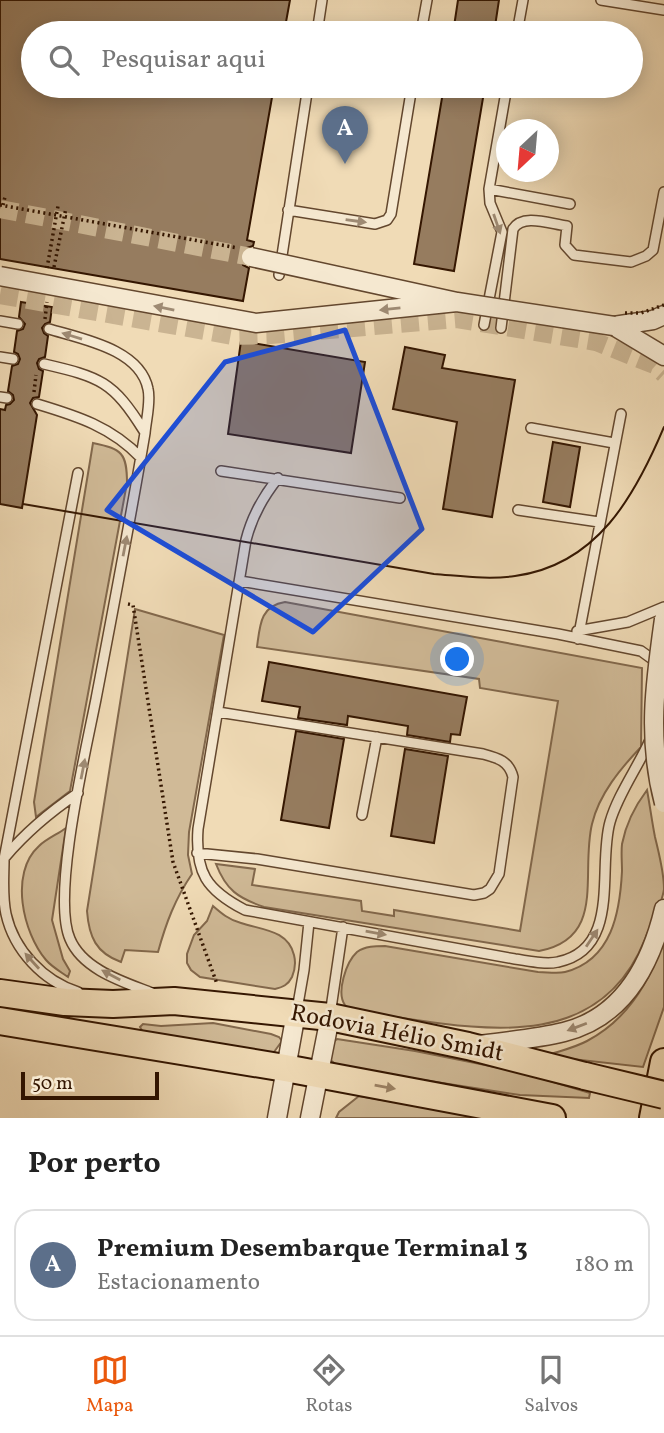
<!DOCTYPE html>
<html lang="pt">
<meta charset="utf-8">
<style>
body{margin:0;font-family:Vollkorn,serif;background:#f6f6f6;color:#222}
.compass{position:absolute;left:496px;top:119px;width:63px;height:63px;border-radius:50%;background:#fff;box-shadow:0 4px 18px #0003;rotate:206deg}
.scale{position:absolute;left:21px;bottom:18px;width:138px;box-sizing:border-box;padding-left:7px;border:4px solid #341601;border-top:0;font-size:19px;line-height:24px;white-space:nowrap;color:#341601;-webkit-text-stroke:5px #f5e8d0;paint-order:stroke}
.you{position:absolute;left:458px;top:660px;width:24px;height:24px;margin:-18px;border:5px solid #fff;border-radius:50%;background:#1a73e8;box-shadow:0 0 0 10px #1a73e833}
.badge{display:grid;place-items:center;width:46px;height:46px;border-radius:50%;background:#ea580c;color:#fff;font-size:23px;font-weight:700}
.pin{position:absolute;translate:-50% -58px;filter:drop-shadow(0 2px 4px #0008)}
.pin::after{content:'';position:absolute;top:37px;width:24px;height:21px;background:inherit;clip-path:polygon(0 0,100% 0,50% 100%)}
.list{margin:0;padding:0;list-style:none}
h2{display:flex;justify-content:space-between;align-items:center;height:91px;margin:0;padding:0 28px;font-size:30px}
h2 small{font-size:23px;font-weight:400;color:#767676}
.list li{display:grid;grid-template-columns:46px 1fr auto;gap:21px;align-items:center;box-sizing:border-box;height:112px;margin:0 14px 14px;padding:0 14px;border:2px solid #e0e0e0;border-radius:21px}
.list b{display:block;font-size:26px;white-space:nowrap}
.list p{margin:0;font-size:23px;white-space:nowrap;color:#767676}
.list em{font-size:23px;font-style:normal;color:#767676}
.icon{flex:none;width:38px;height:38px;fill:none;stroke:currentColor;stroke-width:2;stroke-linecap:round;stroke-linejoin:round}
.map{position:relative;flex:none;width:664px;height:1118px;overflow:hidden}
.search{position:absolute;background:#fff;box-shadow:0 4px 18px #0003;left:21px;right:21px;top:21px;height:77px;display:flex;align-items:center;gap:18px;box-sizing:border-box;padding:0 24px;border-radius:38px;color:#767676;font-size:26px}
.sheet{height:217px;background:#fff}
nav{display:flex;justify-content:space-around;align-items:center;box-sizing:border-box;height:98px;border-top:2px solid #e0e0e0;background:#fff;font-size:19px;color:#767676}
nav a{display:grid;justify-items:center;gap:4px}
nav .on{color:#ea580c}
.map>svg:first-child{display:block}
.green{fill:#d0ba97;stroke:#82684c;stroke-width:2}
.building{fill:#967c5f;stroke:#341601;stroke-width:2}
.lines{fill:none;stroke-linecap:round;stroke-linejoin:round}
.minor-tunnel{stroke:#cab492;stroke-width:18;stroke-dasharray:18 9;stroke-linecap:butt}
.service-casing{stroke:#63472e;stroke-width:12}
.minor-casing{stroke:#63472e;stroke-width:21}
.primary-casing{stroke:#341601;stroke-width:30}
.path{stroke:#341601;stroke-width:3.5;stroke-dasharray:2 3.5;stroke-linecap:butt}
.service{stroke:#f5e8d0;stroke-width:9}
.minor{stroke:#f5e8d0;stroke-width:18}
.primary{stroke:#f0dbb6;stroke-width:26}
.tram{stroke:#341601;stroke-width:2}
.minor-bridge-casing{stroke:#63472e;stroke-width:21;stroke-linecap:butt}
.primary-bridge-casing{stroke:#341601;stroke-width:30;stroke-linecap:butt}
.path-bridge{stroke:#341601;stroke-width:3.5;stroke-dasharray:2 3.5;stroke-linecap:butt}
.minor-bridge{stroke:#f5e8d0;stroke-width:18}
.primary-bridge{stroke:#f0dbb6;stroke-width:26}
.oneway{fill:#9e8a73}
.oneway2{fill:#9b8265}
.marked{fill:#1d4ed8;fill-opacity:0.2;stroke:#1d4ed8;stroke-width:5;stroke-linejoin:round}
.labels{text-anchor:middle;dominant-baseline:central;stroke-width:5;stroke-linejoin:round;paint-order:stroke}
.street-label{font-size:24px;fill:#341601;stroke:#f5e8d0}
</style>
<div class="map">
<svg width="664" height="1118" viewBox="0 0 664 1118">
<rect width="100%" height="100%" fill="#f0dbb6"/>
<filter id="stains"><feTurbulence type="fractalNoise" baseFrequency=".00286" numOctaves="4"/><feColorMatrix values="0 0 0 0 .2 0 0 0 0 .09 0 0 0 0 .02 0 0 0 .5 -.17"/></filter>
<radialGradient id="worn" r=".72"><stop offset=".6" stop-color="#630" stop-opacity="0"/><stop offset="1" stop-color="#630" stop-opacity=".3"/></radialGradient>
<path class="green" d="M93,443C122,449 127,453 127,483L70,791L36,817L34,802Z
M285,602L642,668L641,747C621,768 599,794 592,824C580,874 607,938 539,951L264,907C238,898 226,890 216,864L255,869L252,885L361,901L362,911L394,916V910L520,931L558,701L480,688L479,679L257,647C260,625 260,606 285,602Z
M135,609L224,635L189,832L188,855L192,874C175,899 166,923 158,952L125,950L121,962C96,953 89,937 87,911Z
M647,790C650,806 652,822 655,837C659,854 664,872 664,889C662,905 651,924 645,939C596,1063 463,1025 361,1012C355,1011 349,1010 345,1005C336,993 346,962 357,952C365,946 376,946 385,946L538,972C547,972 557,974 565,972C612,960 620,912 622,871C622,862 621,853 622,844C626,823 635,806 647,790Z
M66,828L52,920L63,959L70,971L68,977C61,972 52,967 46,960C23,933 9,873 39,846C46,839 58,834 66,828Z
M213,906C221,913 229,920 241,923C262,930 288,930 294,955C296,963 295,970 292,977C288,985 283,987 275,989L200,977L191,970L187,963V954L194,935L207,921Z
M664,938V1007L643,1067L545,1056C559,1051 574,1048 587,1041C627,1020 651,980 664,938Z
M213,1023L271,1034L279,1037L282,1041L274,1052L268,1054L144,1034L140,1027L143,1024L161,1026Z
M337,1039L415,1051L520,1072L590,1093L589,1098L520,1095L339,1067L328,1058L331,1044Z
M359,1096L488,1118H336L339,1112Z"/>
<path class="building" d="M0,0H290L284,33H33V86H274L247,240L254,242L253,246L243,249L240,255L243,265L249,268L243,301L0,259Z
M458,0H499L494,33H453Z
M444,86H485L454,271L414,264Z
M21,302L52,307L50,322L45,324L42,328L44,333L48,336L45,357L39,359L37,363L39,369L43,371L39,397L33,398L30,403L37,415L22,508L0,504V409L5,410L6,405L10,404L14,400L13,395L8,391L12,366L18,364L20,359L18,354L14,352L17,331L23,329L25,324L19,317Z
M241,341L365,362L351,453L228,434Z
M405,347L445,355L442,368L515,380L492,517L443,509L457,422L393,409Z
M553,442L580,447L570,507L543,502Z
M269,662L467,697L460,735L451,734L450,742L407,735L408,726L348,716L347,725L298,718L300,707L262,701Z
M296,731L344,739L329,828L281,820Z
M405,749L448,756L434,843L391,836Z"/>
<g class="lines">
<path class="minor-tunnel" d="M0,209L251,257
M0,295L233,336L271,335L457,319L596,342L654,365L664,374"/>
<g class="service-casing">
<path id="service" d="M601,0L664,10
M317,33L322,0
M421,33L427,0
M517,33L523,0
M489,189L570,204
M288,210L375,224L387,220L391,214L412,86
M279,275L308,86
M0,321L18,324
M484,325L502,232L490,203L489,189L507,86
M501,328L513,229C523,213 550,224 567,226L565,245L574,255L631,262L646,256L653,250L664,192
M49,329C82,339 140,349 148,389C151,402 146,420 145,433C130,522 113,610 96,699C86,750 51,896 70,939C83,970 124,982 152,993
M0,357L13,359
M44,364C100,377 113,381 144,431
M0,397L7,398
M37,404C77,416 112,427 141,458
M531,428L614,443
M221,471L400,498
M278,478C262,498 252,516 246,540L198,829C195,872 206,890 245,910L515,959C529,961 545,965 558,962C622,949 597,867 610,822C618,794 638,767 650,740
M518,510L599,522
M240,581L558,634L641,651L659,664
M577,631L628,622L664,607
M578,639L621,414
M362,815L377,737
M197,853L257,859L474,895L484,893L490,889L499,874L513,777C509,761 498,758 483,754L218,712
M5,857C27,831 50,812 78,793
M78,992C43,981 14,950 6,914C2,896 4,877 4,859L78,473
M297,1010L304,970L309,922
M330,1015L343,927"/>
</g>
<g class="minor-casing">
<path id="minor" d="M614,326L664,356
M614,326L653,320L664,315
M479,1045C507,1041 536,1039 564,1032C624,1017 651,964 664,909
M277,1118L296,1013
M310,1118L330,1017"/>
</g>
<g class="primary-casing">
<path id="primary" d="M0,993L65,1002L113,1004L174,1001L330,1017L468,1046L585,1076
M0,1021L285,1068L552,1118
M653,1118L664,1062"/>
</g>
<path class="path" d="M0,205L238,248
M3,205L5,197
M54,267L66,208
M45,319L47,302
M34,392L36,375
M128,604L133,605L173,862L217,984"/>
<use href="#service" class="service"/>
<use href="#minor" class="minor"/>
<use href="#primary" class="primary"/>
<path class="tram" d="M23,504L434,574C461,576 488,580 515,576C597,565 635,496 664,427"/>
<g class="minor-bridge-casing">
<path id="minor-bridge" d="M251,257L457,302L614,326
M0,276L256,323L457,302
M664,619C655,683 647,739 664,803"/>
</g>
<g class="primary-bridge-casing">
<path id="primary-bridge" d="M585,1076L664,1095"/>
</g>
<path class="path-bridge" d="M47,268L58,206
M625,313H641L664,305"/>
<use href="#minor-bridge" class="minor-bridge"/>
<use href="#primary-bridge" class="primary-bridge"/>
</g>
<defs><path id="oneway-solid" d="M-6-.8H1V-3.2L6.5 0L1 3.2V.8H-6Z" transform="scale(1.75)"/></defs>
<g class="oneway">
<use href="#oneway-solid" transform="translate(356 221) rotate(8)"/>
<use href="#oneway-solid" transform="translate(497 224) rotate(71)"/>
<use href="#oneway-solid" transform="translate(164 308) rotate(-169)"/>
<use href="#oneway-solid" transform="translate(390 309) rotate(174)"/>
<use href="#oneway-solid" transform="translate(72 336) rotate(-163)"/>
<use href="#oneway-solid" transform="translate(125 546) rotate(-79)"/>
<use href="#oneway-solid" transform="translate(83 769) rotate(-79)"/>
<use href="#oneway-solid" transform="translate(376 933) rotate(10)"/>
<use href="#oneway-solid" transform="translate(592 938) rotate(-56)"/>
<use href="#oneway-solid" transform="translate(32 961) rotate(-132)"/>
<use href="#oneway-solid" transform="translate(111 975) rotate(-152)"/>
<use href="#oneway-solid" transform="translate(577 1027) rotate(159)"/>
</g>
<use class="oneway2" href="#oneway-solid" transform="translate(385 1087) rotate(10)"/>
<path class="marked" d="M345,330L422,529L313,632L107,510L225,362Z"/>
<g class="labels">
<g class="street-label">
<text transform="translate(397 1034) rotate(11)">Rodovia Hélio Smidt</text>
</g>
</g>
<rect width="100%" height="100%" filter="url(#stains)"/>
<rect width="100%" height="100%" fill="url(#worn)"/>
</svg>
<svg class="compass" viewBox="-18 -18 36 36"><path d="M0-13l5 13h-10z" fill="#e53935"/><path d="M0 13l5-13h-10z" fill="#767676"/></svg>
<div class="scale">50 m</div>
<div class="you"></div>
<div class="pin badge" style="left:345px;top:164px;background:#5c6f8a">A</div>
<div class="search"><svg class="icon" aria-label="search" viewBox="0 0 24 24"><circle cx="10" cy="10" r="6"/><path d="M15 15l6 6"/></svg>Pesquisar aqui</div>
</div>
<section class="sheet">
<h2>Por perto<small></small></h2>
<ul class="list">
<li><span class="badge" style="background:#5c6f8a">A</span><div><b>Premium Desembarque Terminal 3</b><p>Estacionamento</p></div><em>180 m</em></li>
</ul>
</section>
<nav>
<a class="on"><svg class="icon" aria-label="map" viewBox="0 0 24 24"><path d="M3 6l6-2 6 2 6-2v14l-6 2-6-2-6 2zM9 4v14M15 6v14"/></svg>Mapa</a>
<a><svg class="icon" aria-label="directions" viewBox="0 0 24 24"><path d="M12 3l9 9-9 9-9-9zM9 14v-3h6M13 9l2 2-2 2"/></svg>Rotas</a>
<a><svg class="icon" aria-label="saved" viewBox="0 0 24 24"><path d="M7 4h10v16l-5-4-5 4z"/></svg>Salvos</a>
</nav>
